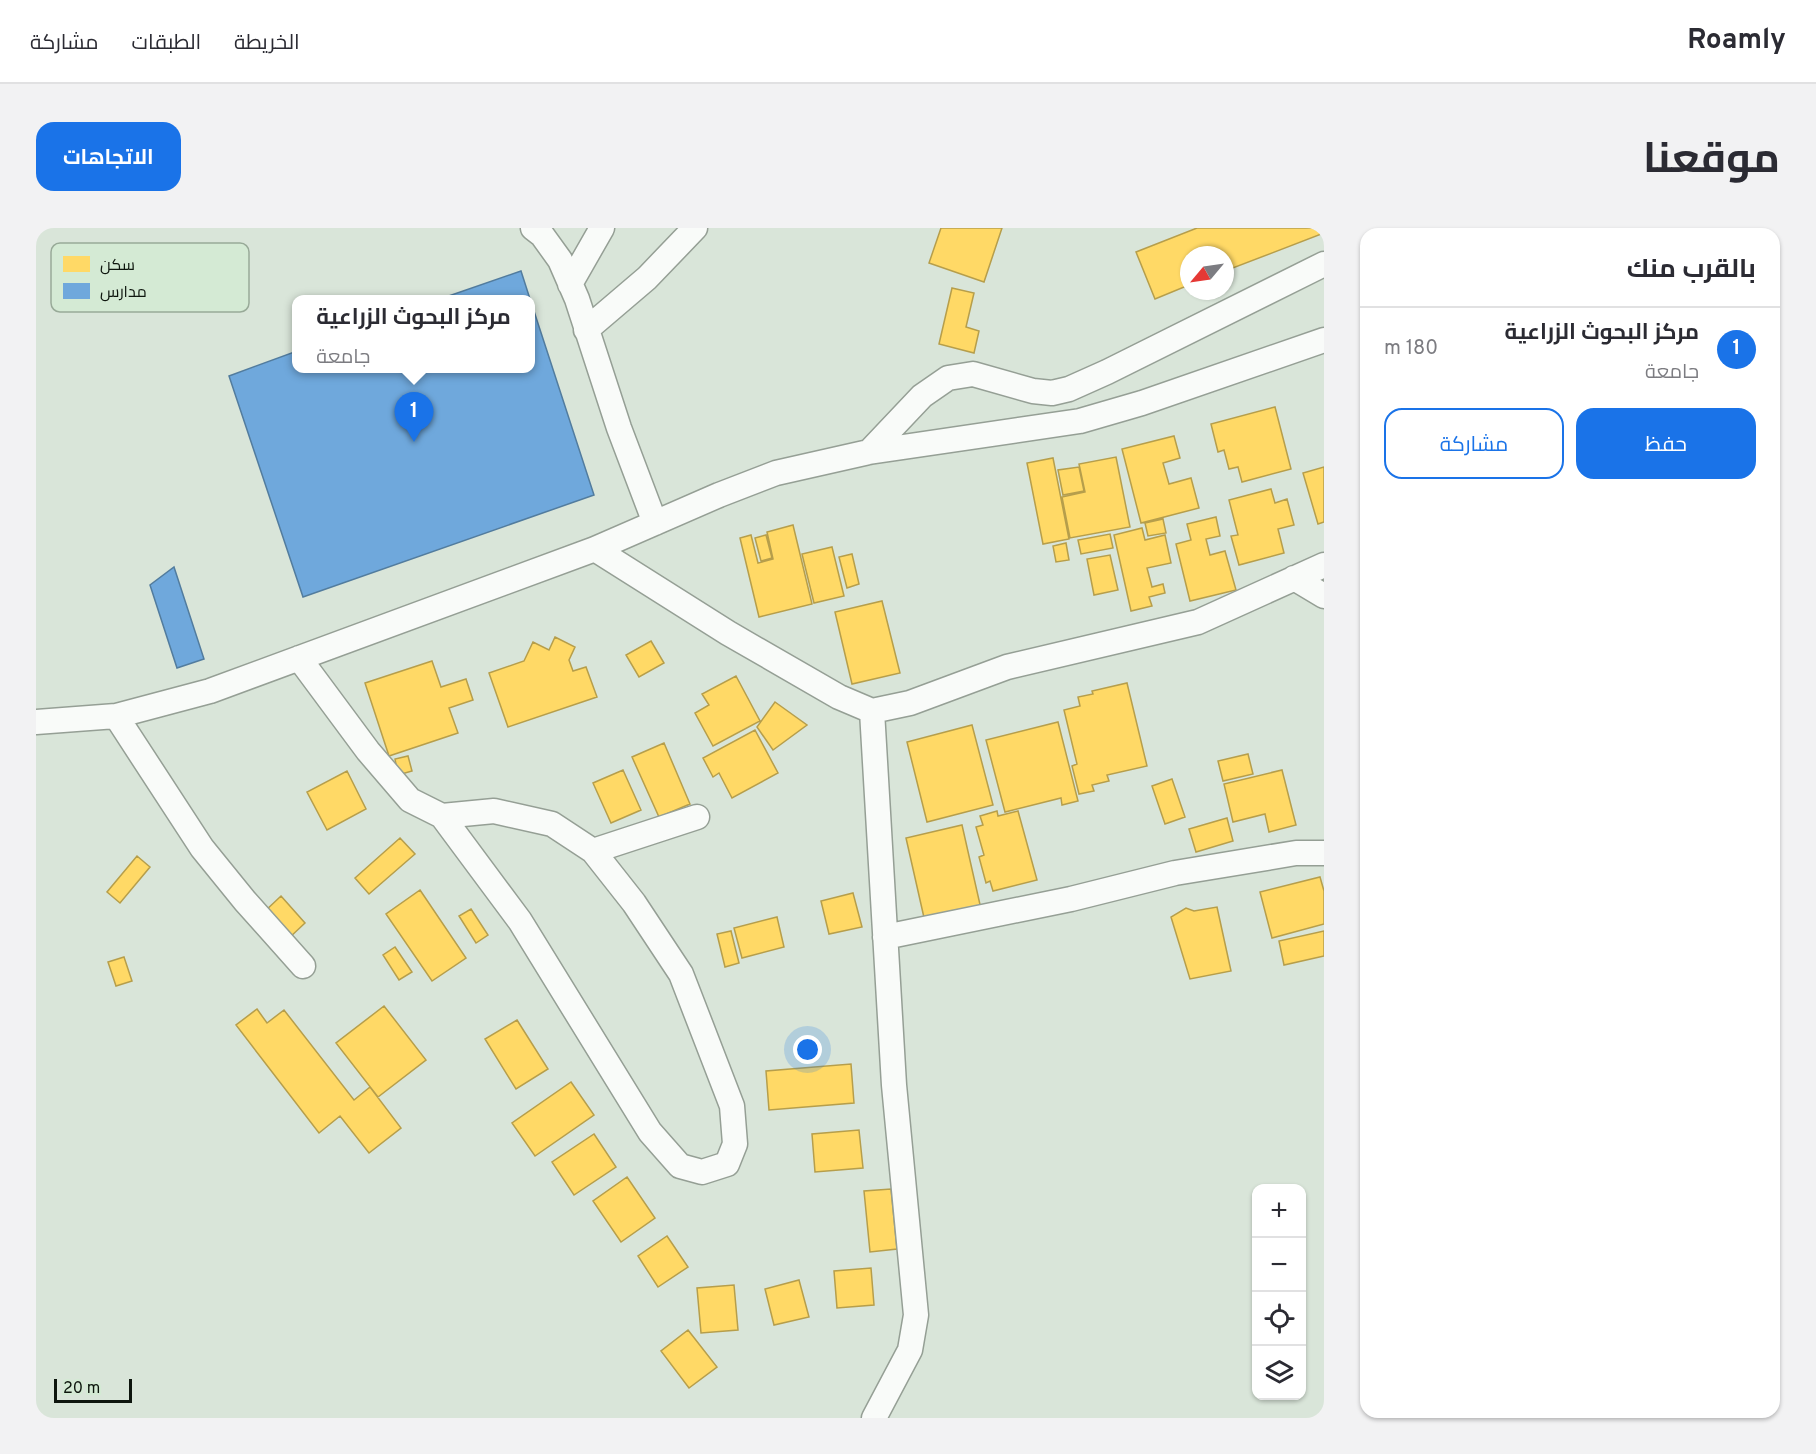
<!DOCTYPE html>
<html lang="ar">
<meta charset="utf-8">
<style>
body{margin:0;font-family:Overpass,Cairo,sans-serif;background:#f2f2f3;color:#2b2b33;direction:rtl}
.controls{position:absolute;right:18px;bottom:18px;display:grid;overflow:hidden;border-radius:12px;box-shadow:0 2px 4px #0004}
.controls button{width:54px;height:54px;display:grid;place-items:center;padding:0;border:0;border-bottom:2px solid #e1e1e2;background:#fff;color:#2b2b33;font:30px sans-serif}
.compass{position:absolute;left:1144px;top:18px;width:54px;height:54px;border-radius:50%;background:#fff;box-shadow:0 2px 4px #0004;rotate:241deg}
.scale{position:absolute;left:18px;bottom:15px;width:78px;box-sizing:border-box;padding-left:6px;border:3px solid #0d150d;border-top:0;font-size:16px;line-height:21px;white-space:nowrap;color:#0d150d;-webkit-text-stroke:4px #d4ead4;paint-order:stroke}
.you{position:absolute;left:772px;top:822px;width:21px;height:21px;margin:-15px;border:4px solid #fff;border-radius:50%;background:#1a73e8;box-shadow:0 0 0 9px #1a73e833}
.badge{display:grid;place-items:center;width:39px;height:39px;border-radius:50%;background:#1a73e8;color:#fff;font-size:20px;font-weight:700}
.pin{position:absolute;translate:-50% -50px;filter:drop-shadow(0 2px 3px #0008)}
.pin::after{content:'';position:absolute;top:32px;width:21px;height:18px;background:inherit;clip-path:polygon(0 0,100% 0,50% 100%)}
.popup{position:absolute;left:256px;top:67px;width:243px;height:78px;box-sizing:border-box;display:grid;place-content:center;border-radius:12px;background:#fff;filter:drop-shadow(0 2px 4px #0005);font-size:20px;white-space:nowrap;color:#7c7c81}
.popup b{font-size:22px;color:#2b2b33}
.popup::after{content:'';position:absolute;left:50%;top:100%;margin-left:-12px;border:12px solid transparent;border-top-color:#fff}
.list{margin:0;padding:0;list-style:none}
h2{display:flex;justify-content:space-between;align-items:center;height:78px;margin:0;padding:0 24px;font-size:26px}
h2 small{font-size:20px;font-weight:400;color:#7c7c81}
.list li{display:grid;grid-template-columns:39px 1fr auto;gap:18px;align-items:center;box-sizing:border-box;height:84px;padding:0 24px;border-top:2px solid #e1e1e2}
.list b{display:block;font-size:22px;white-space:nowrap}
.list p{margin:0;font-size:20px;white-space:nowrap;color:#7c7c81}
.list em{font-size:20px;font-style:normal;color:#7c7c81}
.actions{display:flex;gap:12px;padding:18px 24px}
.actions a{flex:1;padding:14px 0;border:2px solid #1a73e8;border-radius:18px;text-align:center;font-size:21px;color:#1a73e8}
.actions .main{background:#1a73e8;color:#fff}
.icon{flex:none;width:33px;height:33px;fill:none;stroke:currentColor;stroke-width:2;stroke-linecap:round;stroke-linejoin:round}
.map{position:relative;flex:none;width:1288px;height:1190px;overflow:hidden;direction:ltr;border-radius:18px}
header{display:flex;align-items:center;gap:36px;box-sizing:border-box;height:84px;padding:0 30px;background:#fff;border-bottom:2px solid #e1e1e2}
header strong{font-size:28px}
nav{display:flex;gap:33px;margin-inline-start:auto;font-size:21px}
.intro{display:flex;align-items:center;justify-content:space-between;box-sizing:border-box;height:144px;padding:0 36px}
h1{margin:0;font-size:42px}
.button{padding:15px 27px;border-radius:18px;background:#1a73e8;color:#fff;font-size:21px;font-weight:700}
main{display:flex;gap:36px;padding:0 36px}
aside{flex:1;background:#fff;border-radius:18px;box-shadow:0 2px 4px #0004}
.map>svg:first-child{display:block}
.homes{fill:#ffd966;stroke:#b69e4b;stroke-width:1.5}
.schools{fill:#6fa8dc;stroke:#527c9e;stroke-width:1.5}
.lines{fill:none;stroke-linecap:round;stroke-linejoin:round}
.street-casing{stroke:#959f95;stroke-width:27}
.street{stroke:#f9fbf9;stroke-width:24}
.key{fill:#d4ead4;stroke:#98aa98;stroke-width:1.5}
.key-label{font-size:16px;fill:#0d150d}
</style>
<header>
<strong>Roamly</strong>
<nav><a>الخريطة</a><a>الطبقات</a><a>مشاركة</a></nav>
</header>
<div class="intro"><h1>موقعنا</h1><a class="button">الاتجاهات</a></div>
<main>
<aside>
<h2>بالقرب منك<small></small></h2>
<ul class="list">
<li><span class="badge">1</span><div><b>مركز البحوث الزراعية</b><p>جامعة</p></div><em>180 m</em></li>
</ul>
<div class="actions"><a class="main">حفظ</a><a>مشاركة</a></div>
</aside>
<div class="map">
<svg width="1288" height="1190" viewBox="0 0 1288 1190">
<rect width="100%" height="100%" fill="#d9e5d9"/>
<path class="homes" d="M905,0H966L948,54L893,35Z
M1161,0H1288V5L1189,43V27H1153V57L1119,71L1100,24Z
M916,60L938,65L930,99L943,103L938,125L903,116Z
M1239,179L1255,241L1206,254L1202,239L1193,241L1188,222L1182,224L1175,196Z
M1138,208L1144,230L1127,235L1133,256L1155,250L1163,280L1105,295L1086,221Z
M1080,229L1094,299L1034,310L1026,269L1049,264L1043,236Z
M1017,230L1033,311L1007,316L991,235Z
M1043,239L1048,263L1027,267L1022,242Z
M1288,239V294L1282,296L1267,245Z
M1235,261L1239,275L1251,271L1258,297L1242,301L1248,325L1203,337L1195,308L1202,307L1193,272Z
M1180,289L1184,308L1170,311L1174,327L1189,323L1200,362L1154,373L1140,316L1155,312L1151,296Z
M1127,291L1130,305L1112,308L1109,295Z
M757,297L776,376L723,389L704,310L715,307L722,335L737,331L731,304Z
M1106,300L1109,312L1129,307L1135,335L1111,340L1116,359L1127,356L1129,365L1113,369L1116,378L1095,383L1078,307Z
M1074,306L1077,320L1045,326L1042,312Z
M730,307L736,330L725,333L719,310Z
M1030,315L1033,332L1020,334L1017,318Z
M796,319L808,368L778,375L766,326Z
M816,326L823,356L811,360L803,329Z
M1074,327L1082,362L1058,367L1051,331Z
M846,373L864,445L816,456L799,384Z
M519,409L539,419L533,432L537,443L550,439L561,469L472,499L453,445L488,433L497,414L513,422Z
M615,413L628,435L603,449L590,427Z
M396,433L405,459L430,451L437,472L413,480L422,505L353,528L329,455Z
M700,448L724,493L677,518L659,485L673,477L666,466Z
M1091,455L1111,538L1071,547L1073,553L1056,557L1058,563L1043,566L1036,538L1041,536L1028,482L1044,478L1042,469L1057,466L1056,463Z
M739,474L771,497L737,522L721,499Z
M1022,494L1042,573L1026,577L1025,570L969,584L950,512Z
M936,497L957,577L891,594L871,514Z
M719,502L742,545L696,570L683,545L677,549L667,530Z
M628,515L654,576L623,589L596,529Z
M1212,526L1217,546L1187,553L1182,533Z
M372,528L376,543L362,547L359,531Z
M587,542L605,582L575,595L557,555Z
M1246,542L1260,597L1233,604L1229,586L1197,594L1188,556Z
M311,543L330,581L291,602L271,564Z
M1136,551L1149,589L1129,596L1116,558Z
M961,583L962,588L982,583L1001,652L957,663L954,653L950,655L943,629L948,627L940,599L947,597L944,588Z
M1191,590L1197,613L1160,624L1153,601Z
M926,597L945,681L889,694L870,610Z
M364,610L379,626L333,666L319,650Z
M101,628L114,639L84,675L71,664Z
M1284,649L1288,663V696L1236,710L1224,664Z
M384,662L430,730L396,753L350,686Z
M817,665L826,699L793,706L785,673Z
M245,668L269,695L252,711L228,684Z
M1181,679L1195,743L1154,751L1135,689L1150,680L1158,683Z
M435,681L452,707L440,715L423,688Z
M741,689L748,719L706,730L698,700Z
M695,703L703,735L689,739L681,706Z
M1288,703V728L1248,737L1243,713Z
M359,719L376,744L363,752L347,727Z
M88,729L96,753L80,758L72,734Z
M348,778L390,832L342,869L300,815Z
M221,781L231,795L248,782L318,872L334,859L365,900L333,925L304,888L283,905L200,797Z
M481,792L512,841L480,861L449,811Z
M815,836L818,875L733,882L730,843Z
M535,854L558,887L499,928L476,895Z
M823,902L827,940L779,944L776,906Z
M558,906L580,939L538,967L516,934Z
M591,949L619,990L585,1014L557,973Z
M855,961L861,1021L834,1024L828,963Z
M631,1008L652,1039L622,1059L602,1028Z
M835,1040L838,1077L801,1080L798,1043Z
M763,1052L773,1089L738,1097L729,1061Z
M698,1057L702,1102L665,1105L661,1060Z
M652,1102L681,1139L653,1160L625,1123Z"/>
<path class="schools" d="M485,43L494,71H404Z
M495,74L558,267L267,369L193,148L261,123V140H495Z
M138,339L168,431L141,440L114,357Z"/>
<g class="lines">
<g class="street-casing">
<path id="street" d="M497,0L506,7L524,32L541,71L583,200L619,295
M534,56L566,0
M550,102L611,50L659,0
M833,224L886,168L912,150L937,146L997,163L1016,165L1033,161L1071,144L1288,36
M559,321L692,405L803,469L836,483L874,475L971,439L1162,394L1288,337
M1258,350L1288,368
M263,430L332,523L374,572L406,588L484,693L614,904L644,938L666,944L691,936L699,916L696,878L645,746L598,675L557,623L516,596L458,583L406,588
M836,483L858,857L880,1087L874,1122L838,1190
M80,488L166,620L209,673L267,738
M0,494L80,488L174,463L559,321L683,267L740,245L833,224L1044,193L1106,175L1288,112
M557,623L661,589
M849,709L1035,671L1139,645L1260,625H1288"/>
</g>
<use href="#street" class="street"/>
</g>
<rect x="15" y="15" width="198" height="69" rx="9" class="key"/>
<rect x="27" y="28" width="27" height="16" fill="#ffd966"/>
<rect x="27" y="55" width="27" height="16" fill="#6fa8dc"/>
<g class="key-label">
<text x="64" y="42">سكن</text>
<text x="64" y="69">مدارس</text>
</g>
</svg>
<div class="controls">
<button>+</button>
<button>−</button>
<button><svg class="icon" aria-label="locate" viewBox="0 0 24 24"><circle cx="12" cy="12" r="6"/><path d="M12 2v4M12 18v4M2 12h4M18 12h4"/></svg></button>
<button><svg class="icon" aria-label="layers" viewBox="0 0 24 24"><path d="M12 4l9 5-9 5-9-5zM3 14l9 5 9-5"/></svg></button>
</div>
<svg class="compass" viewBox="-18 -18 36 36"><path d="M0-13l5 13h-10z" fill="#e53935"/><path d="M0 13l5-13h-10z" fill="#7c7c81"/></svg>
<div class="scale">20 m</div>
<div class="you"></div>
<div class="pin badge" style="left:378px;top:214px">1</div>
<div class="popup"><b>مركز البحوث الزراعية</b>جامعة</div>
</div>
</main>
